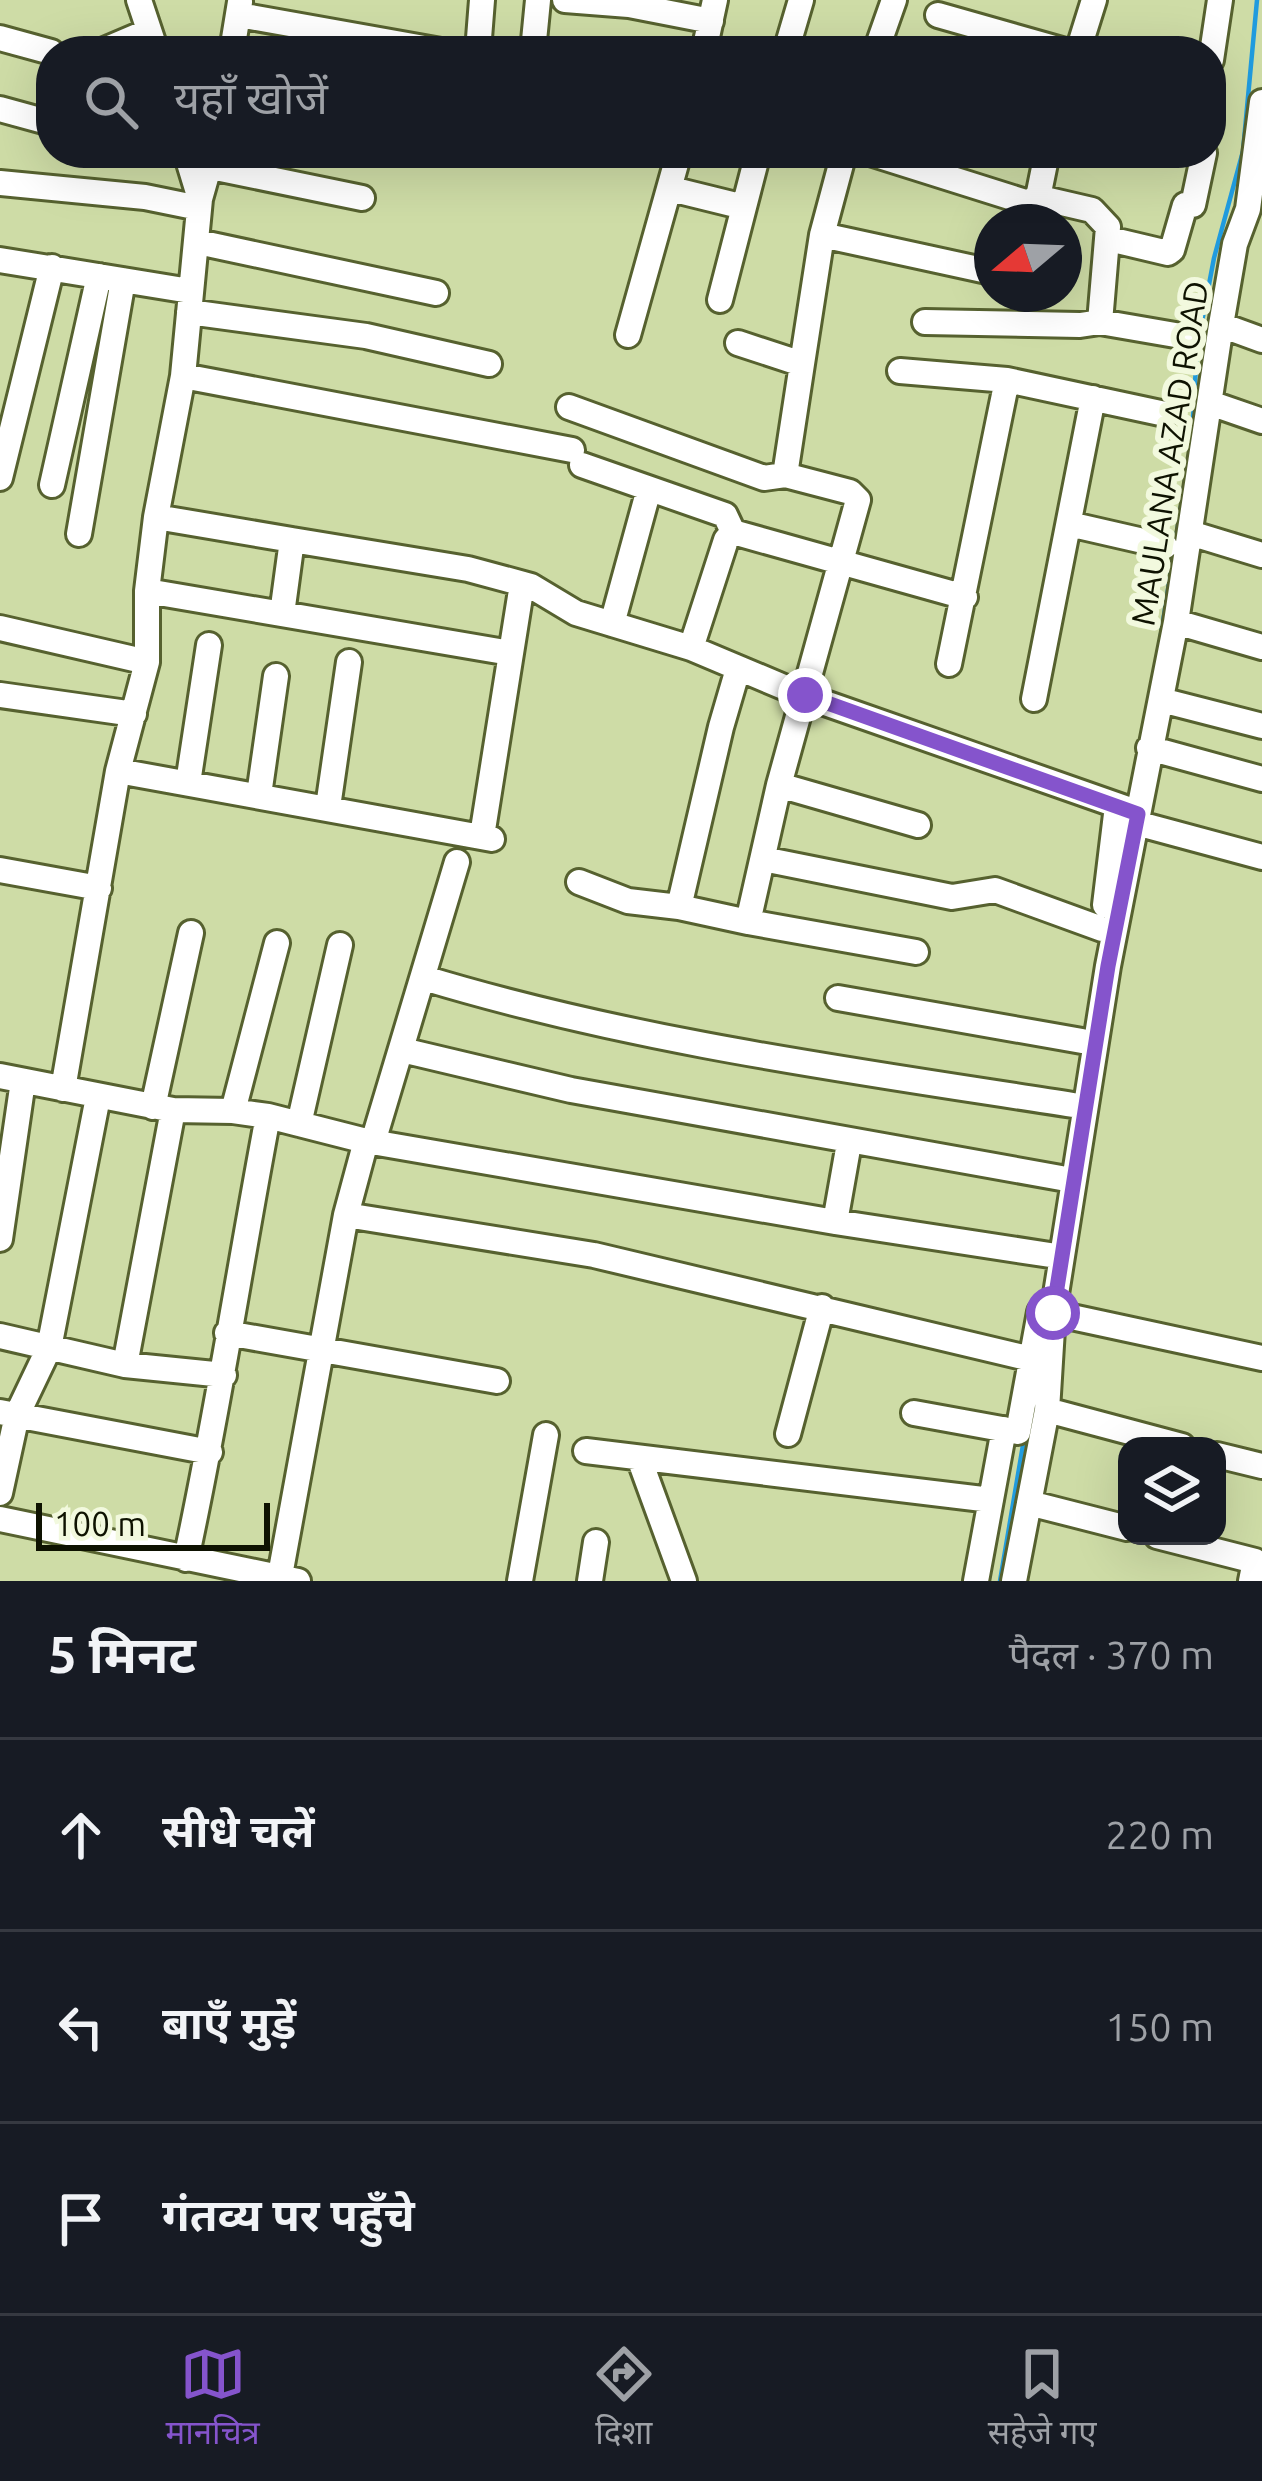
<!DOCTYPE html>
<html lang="hi">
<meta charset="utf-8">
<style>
body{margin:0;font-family:Ubuntu,"Noto Sans Devanagari",sans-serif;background:#20242c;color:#f1f3f6}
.controls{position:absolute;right:36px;bottom:36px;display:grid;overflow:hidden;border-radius:24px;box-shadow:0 12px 48px #0002}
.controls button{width:108px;height:108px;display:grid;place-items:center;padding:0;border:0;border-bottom:3px solid #363941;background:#171b24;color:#f1f3f6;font:60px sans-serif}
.compass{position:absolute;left:974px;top:204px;width:108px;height:108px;border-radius:50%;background:#171b24;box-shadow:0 12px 48px #0002;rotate:251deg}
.scale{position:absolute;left:36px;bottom:30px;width:234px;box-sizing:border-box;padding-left:12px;border:6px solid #0e1201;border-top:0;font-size:33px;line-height:42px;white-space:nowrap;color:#0e1201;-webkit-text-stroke:9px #f2f9de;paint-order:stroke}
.stop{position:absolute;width:36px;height:36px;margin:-27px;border:9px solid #8554cc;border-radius:50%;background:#fff}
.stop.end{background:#8554cc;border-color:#fff;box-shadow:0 3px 12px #0008}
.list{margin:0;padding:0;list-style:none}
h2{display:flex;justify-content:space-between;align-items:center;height:156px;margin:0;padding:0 48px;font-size:51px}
h2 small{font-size:39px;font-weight:400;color:#9ea1a6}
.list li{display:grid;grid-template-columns:78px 1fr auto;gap:36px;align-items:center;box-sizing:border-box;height:192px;padding:0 48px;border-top:3px solid #363941}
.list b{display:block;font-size:45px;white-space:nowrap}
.list em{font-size:39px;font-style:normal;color:#9ea1a6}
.icon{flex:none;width:66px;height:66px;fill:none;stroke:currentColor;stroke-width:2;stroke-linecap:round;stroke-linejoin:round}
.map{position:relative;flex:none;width:1262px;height:1581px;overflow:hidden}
.search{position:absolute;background:#171b24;box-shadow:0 12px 48px #0002;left:36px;right:36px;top:36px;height:132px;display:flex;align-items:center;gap:30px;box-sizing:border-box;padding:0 42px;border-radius:48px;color:#9ea1a6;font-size:45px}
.sheet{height:732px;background:#171b24}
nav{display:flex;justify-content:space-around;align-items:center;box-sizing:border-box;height:168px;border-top:3px solid #363941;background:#171b24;font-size:33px;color:#9ea1a6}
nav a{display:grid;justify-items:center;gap:6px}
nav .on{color:#8554cc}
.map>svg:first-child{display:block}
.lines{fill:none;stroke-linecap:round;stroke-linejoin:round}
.stream{stroke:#209bde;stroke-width:4.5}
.minor-casing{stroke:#56612f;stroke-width:30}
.minor{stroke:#fff;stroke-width:24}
.route{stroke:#8554cc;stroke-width:15}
.labels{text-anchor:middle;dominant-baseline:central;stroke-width:12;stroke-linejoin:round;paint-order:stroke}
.street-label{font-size:33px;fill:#0e1201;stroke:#f2f9de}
</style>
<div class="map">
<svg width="1262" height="1581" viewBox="0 0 1262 1581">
<rect width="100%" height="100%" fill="#cedca6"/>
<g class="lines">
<path class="stream" d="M1159,647L1192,436L1197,348L1214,258L1243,151L1257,0
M1000,1581L1024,1439"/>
<g class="minor-casing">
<path id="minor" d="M139,0L156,51
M565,0L629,5L711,21
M239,15L441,51
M938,15L1065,51
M0,38L51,52
M102,51L149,31
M232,51L240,2
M478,51L482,0
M533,51L538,0
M704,51L715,0
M786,51L801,0
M876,51L894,0
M1078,51L1094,0
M1211,60L1220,0
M1211,106V118
M0,109L51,123
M186,153L200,199
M844,153L822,235L992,272
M870,153L1035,205
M211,167L362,198
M0,183L145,197L199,208
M671,189L744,207L758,153
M1036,197L1092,210L1108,227L1100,322
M1033,222L1047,153
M1109,239L1168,253L1172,250L1185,205H1193L1204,153
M198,242L436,293
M0,260L190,291
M720,300L744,207
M189,312L366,336L489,364
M925,322L1080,325L1100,322L1181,336
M1221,325L1262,340
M628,335L679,153
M738,343L802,364L822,235
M900,371L1007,380L1165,414
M183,376L572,450
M1210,403L1262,421
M569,407L764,478L785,475L850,492L858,500L779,785L748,922L916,952
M582,465L725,515L733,532
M785,475L802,364
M0,478L52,267
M52,485L99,276
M156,517L292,540L282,614
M1069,524L1165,546
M1190,533L1262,555
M79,534L123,280
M292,540L468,569L531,586L576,613L691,648L805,696L1125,808L1138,815L1136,823L1262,857
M147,591L510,653
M1176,622L1262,647
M612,624L649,489
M0,628L147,662
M691,648L726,540L733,532L965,597
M949,664L1007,380
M738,669L721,727L679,907L748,922
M0,695L134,714
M1034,699L1093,398
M1161,700L1262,726
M1149,748L1262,779
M118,771L147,662V591L156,517L183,376L200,199L213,153
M188,783L209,645
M779,785L918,825
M259,795L276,676
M328,807L349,662
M1138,815L1176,622L1221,325L1235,244L1248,209L1262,102
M482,836L522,584
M763,859L952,897L995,890L1102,929
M0,870L99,888
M579,882L628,901L679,907
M1105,905L1117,806
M424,978C635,1042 855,1071 1073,1105
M838,998L1082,1041
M402,1050L571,1090L1061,1178
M0,1076L173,1110L233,1111L268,1116L366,1141L835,1222L1050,1255
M63,1089L118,771L492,839
M153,1107L191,933
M233,1111L277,943
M299,1124L340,945
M373,1142L457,862
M346,1215L594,1255L1031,1359
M835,1222L849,1143
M0,1239L23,1081
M1053,1313L1262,1358
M227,1333L497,1381
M0,1336L125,1365L224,1375
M125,1365L173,1110
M1047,1410L1182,1446
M0,1412L210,1452
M914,1413L1018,1432L1040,1312
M788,1434L822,1307
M586,1451L991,1500
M1217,1455L1262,1466
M639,1458L684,1581
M0,1493L17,1415L49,1348L98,1097
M1029,1503L1127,1528
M0,1519L298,1581
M1157,1536L1255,1561L1251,1581
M186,1559C218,1412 240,1264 268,1116
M279,1581L346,1215L366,1141
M520,1581L546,1435
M590,1581L596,1542
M976,1581L1004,1429
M1014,1581L1047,1410L1053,1313L1108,966L1136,823"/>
</g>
<use href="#minor" class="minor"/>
</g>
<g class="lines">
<path class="route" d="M805,695L1138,814L1108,966L1053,1313"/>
</g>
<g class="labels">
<g class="street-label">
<text transform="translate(1169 453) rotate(-81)">MAULANA AZAD ROAD</text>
</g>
</g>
</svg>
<div class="controls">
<button><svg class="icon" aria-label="layers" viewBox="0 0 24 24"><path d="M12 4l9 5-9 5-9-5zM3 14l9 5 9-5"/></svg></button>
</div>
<svg class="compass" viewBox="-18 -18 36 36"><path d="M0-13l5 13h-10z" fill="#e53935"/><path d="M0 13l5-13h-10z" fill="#9ea1a6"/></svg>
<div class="scale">100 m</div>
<div class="stop" style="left:1053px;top:1313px"></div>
<div class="stop end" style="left:805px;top:695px"></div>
<div class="search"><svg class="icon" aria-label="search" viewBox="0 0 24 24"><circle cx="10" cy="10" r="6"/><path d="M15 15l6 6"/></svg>यहाँ खोजें</div>
</div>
<section class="sheet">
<h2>5 मिनट<small>पैदल · 370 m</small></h2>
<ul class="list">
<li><svg class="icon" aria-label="ahead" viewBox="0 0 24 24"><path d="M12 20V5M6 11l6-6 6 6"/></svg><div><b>सीधे चलें</b></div><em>220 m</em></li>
<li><svg class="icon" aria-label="left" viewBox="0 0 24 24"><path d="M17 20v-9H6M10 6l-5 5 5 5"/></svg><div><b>बाएँ मुड़ें</b></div><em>150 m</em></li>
<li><svg class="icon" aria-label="arrive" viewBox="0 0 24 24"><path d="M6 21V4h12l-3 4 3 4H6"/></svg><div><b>गंतव्य पर पहुँचे</b></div></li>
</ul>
</section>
<nav>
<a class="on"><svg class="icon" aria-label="map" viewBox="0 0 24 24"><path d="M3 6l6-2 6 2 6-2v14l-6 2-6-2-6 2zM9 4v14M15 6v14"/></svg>मानचित्र</a>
<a><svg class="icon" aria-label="directions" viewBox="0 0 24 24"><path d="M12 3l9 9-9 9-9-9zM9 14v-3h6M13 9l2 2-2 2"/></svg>दिशा</a>
<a><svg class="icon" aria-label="saved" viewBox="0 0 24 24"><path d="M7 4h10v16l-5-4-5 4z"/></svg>सहेजे गए</a>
</nav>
